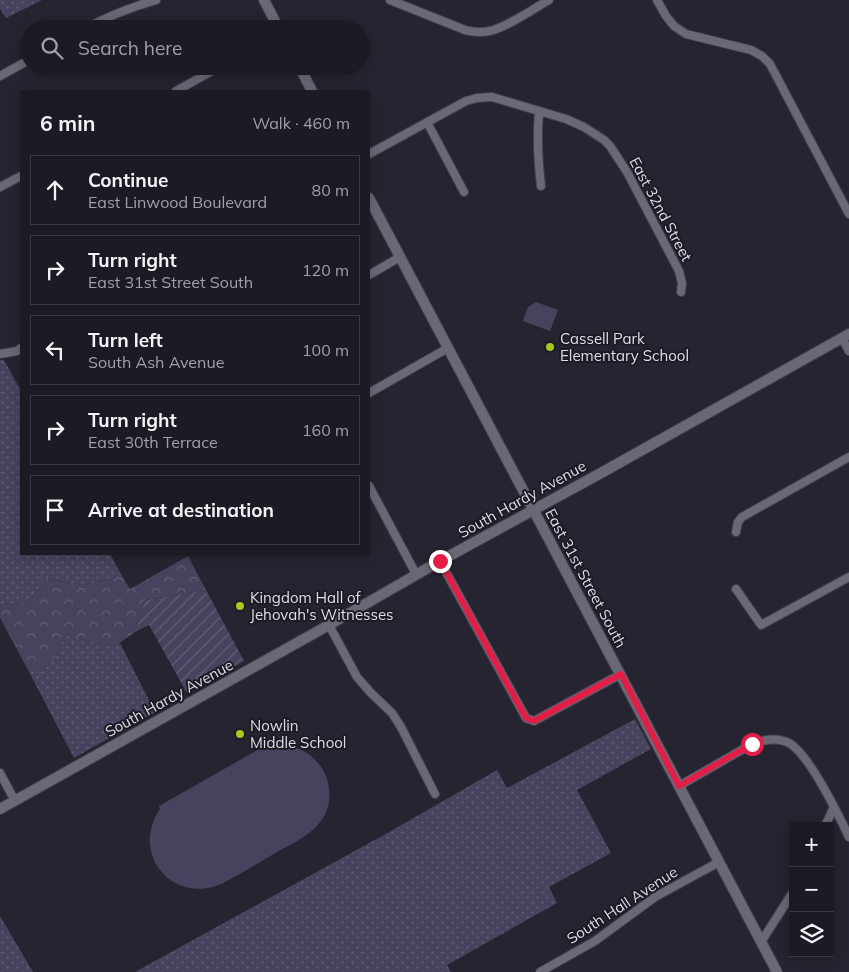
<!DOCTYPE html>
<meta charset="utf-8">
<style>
body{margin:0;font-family:Mulish,sans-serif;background:#25242c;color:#f1f3f6}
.controls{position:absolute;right:15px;bottom:15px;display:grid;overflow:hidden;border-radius:0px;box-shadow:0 2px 12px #0003}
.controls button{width:45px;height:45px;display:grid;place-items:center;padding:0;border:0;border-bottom:1px solid #3a3941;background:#1c1b24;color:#f1f3f6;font:25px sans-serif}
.stop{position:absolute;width:15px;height:15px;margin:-11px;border:4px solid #e11d48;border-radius:50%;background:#fff}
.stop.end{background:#e11d48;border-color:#fff;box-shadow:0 1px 5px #0008}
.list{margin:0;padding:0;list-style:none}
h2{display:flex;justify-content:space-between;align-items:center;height:65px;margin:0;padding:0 20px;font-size:21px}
h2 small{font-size:16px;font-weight:400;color:#a0a1a6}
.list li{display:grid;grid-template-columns:32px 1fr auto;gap:15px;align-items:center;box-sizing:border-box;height:70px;margin:0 10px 10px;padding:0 10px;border:1px solid #3a3941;border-radius:0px}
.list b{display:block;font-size:19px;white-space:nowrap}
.list p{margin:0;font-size:16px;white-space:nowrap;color:#a0a1a6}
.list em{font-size:16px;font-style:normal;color:#a0a1a6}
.icon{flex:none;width:28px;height:28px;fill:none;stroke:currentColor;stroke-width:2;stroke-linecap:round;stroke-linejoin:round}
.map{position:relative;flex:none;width:849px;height:972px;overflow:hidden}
.search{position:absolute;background:#1c1b24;box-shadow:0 2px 12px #0003;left:20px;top:20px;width:350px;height:55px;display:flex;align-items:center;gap:12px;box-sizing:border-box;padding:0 18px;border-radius:28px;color:#a0a1a6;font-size:19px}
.panel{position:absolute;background:#1c1b24;box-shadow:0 2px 12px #0003;left:20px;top:90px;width:350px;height:465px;border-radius:0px}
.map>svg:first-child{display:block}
.grass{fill:url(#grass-dots)}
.forest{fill:url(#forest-crowns)}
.park{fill:#47435e}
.garden{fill:url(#garden-furrows)}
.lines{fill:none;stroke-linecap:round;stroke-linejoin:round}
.minor-casing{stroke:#413f4a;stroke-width:10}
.tertiary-casing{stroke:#413f4a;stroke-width:12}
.minor{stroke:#6a6876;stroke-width:8}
.tertiary{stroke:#6a6876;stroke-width:10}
.route{stroke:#e11d48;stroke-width:6}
.poi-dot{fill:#a6c821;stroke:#1d1b26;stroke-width:2}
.labels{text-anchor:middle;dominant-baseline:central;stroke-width:4;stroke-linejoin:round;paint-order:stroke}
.street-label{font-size:15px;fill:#dfdee7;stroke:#1d1b26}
.poi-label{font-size:15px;fill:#dfdee7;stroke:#1d1b26;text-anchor:start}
</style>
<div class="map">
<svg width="849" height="972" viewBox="0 0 849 972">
<defs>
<pattern id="grass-dots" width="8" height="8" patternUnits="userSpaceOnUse" patternTransform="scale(1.25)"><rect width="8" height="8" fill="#47435e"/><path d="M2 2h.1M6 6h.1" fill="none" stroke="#615e75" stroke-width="1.8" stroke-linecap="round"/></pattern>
<pattern id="forest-crowns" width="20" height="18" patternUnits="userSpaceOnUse" patternTransform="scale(1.25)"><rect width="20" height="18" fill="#47435e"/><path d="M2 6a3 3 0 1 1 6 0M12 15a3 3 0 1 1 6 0" fill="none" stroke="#615e75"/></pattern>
<pattern id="garden-furrows" width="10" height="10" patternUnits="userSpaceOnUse" patternTransform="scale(1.25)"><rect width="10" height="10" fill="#47435e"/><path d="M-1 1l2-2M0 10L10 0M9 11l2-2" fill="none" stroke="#615e75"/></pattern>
</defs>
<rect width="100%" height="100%" fill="#262430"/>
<path class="grass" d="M0,0H42L6,18L0,9Z
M0,360H4L21,391V554H110L122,576L84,585L45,579L29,602L0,605Z
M67,632L86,641L115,646L120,643L155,712L74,758L28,670L48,666L57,654Z
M635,719L651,749L577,790L611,853L549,887L557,903L447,965L451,972H135L391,831L497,770L507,788Z
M0,916L33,972H0Z"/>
<path class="forest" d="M188,556L206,590L145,600L135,632L115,646L86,641L67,632L57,654L48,666L28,670L0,618V605L29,602L45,579L84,585L122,576L130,589Z"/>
<path class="park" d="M536,302L558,310L550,331L523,321L528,307Z
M282,736L287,745C304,748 318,759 325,774C329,783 330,792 329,801C325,829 299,840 277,852C260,862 244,872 227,881C177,909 128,856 160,809L159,806Z"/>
<path class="garden" d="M206,590L244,661L187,693L149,625L135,632L145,600Z"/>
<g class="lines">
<g class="minor-casing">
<path id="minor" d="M390,0L465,30C473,32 481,33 489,31C506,28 533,9 549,0
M657,0L666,16L674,26L686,34L751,50L762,56L770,64L849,214
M85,29C108,16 132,7 156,0
M0,76L29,60
M176,91L221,66
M539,111C537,135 538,161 541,186
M427,122L464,192
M369,154L466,101L477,98L492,97L566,119L584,127L604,140L610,146L627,172L679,271L682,283L681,292
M0,187L21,176
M369,275L400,257
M842,338L849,351
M0,354L17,351L21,348
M369,393L448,348
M369,486L416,574
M736,532L738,522L742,517L849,457
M440,561L526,718L534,721L621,674
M736,589L761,625L849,577
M329,625L357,677L371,693L392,713L401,727L435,794
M0,773L15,801
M679,786L752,744C765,739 777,737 789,743C809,754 839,816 849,837
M825,826L834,807
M761,942L793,892
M540,972L595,941L655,897L719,862"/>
</g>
<g class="tertiary-casing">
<path id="tertiary" d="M264,0L279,29
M299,66L312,91
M369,198L777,972
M0,809L329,625L440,561L601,473L849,334"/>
</g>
<use href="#minor" class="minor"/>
<use href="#tertiary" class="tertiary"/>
</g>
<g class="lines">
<path class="route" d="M440,561L526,718L534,721L621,674L679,786L752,744"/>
</g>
<g class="poi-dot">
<circle cx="550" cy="347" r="5"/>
<circle cx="240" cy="606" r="5"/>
<circle cx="240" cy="734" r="5"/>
</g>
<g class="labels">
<g class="street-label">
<text transform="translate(661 209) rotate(62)">East 32nd Street</text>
<text transform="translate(522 499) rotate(-29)">South Hardy Avenue</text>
<text transform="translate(586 578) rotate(62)">East 31st Street South</text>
<text transform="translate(169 698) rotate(-29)">South Hardy Avenue</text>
<text transform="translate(622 905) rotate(-33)">South Hall Avenue</text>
</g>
<g class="poi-label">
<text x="560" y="338">Cassell Park<tspan x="560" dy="17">Elementary School</tspan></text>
<text x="250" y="597">Kingdom Hall of<tspan x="250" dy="17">Jehovah's Witnesses</tspan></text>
<text x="250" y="725">Nowlin<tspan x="250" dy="17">Middle School</tspan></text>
</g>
</g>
</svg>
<div class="controls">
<button>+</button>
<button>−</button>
<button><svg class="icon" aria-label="layers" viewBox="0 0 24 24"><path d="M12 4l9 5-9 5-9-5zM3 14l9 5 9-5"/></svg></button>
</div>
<div class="stop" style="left:752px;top:744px"></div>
<div class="stop end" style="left:440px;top:561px"></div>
<div class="search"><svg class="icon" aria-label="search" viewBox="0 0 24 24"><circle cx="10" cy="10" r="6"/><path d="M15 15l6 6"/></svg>Search here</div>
<section class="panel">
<h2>6 min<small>Walk · 460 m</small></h2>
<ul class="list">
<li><svg class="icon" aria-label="ahead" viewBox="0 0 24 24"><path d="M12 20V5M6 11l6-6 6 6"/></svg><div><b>Continue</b><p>East Linwood Boulevard</p></div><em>80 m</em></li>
<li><svg class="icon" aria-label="right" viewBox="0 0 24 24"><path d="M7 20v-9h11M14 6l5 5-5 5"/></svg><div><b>Turn right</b><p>East 31st Street South</p></div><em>120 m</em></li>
<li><svg class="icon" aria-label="left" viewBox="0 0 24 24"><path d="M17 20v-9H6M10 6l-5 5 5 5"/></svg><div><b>Turn left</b><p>South Ash Avenue</p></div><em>100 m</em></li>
<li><svg class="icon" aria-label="right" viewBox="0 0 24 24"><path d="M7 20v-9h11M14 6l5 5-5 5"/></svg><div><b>Turn right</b><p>East 30th Terrace</p></div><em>160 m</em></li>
<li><svg class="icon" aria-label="arrive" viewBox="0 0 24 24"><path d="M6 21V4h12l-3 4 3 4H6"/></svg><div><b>Arrive at destination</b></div></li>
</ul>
</section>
</div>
